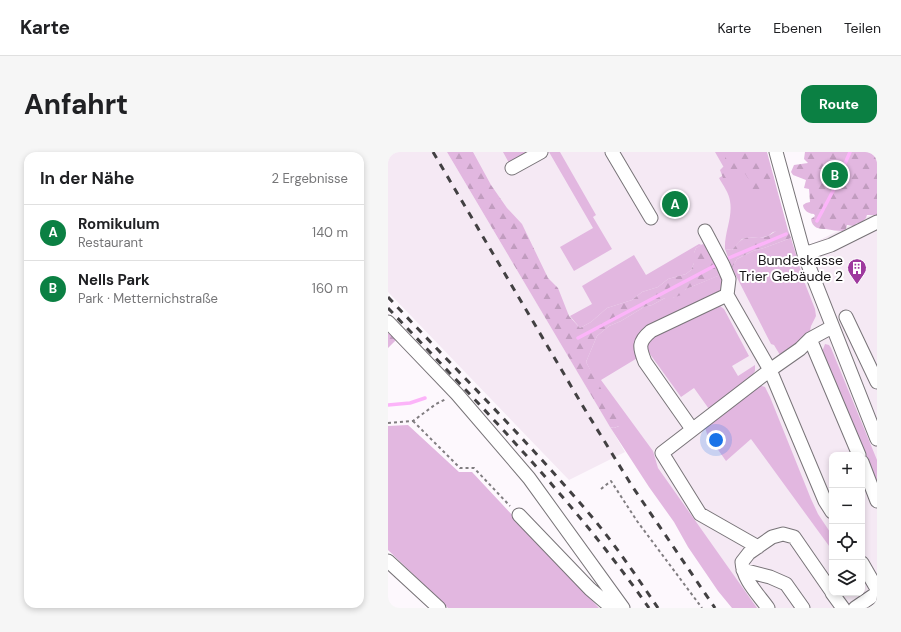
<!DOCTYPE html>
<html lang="de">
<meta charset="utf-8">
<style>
body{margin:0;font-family:"DM Sans",sans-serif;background:#f6f6f6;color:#202124}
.controls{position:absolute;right:12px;bottom:12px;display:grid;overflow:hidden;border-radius:8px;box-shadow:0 2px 6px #0003}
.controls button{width:36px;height:36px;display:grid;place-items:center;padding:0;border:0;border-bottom:1px solid #e0e0e0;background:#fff;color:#202124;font:20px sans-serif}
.you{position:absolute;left:328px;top:288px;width:14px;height:14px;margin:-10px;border:3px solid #fff;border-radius:50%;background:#1a73e8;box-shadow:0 0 0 6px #1a73e833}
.badge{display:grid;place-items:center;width:26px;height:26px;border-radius:50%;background:#0b8043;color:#fff;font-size:13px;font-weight:700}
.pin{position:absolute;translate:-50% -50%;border:2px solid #fff;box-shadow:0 1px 4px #0006}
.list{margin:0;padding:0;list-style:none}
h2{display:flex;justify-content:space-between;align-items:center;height:52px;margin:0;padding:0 16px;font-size:17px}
h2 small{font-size:13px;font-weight:400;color:#757577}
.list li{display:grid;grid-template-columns:26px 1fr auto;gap:12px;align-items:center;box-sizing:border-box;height:56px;padding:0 16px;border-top:1px solid #e0e0e0}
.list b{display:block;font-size:15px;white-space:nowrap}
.list p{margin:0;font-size:13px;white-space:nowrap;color:#757577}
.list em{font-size:13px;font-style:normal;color:#757577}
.icon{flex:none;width:22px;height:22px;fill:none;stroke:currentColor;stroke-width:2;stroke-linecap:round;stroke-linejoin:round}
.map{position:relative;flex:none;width:489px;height:456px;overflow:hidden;border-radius:12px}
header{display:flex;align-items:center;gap:24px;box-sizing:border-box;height:56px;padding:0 20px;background:#fff;border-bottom:1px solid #e0e0e0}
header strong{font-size:19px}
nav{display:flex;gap:22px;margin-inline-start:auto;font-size:14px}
.intro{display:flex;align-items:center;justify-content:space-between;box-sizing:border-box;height:96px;padding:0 24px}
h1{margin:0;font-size:28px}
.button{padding:10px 18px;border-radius:12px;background:#0b8043;color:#fff;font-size:14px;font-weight:700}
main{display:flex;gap:24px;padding:0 24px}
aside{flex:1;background:#fff;border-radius:12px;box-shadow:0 2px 6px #0003}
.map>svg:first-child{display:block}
.built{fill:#f5e9f4;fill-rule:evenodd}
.green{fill:#e2b7e0}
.forest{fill:url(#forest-firs)}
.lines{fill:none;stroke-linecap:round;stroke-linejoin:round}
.stream{stroke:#fcb4f9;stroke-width:3.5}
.minor-casing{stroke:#787478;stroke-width:15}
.path{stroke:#807d80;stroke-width:2;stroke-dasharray:3 3;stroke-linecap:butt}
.minor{stroke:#fff;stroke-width:13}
.rail{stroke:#424042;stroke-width:3;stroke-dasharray:7 7;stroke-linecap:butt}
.labels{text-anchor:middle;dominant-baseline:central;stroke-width:4;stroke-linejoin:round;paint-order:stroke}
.poi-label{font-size:14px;fill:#171517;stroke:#fff;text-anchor:end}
</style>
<header>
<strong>Karte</strong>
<nav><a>Karte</a><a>Ebenen</a><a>Teilen</a></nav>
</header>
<div class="intro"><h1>Anfahrt</h1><a class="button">Route</a></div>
<main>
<aside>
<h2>In der Nähe<small>2 Ergebnisse</small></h2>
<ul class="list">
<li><span class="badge">A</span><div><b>Romikulum</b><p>Restaurant</p></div><em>140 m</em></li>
<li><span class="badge">B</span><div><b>Nells Park</b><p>Park · Metternichstraße</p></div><em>160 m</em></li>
</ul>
</aside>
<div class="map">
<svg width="489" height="456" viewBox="0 0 489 456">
<defs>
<pattern id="forest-firs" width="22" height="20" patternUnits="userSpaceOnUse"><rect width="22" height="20" fill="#e2b7e0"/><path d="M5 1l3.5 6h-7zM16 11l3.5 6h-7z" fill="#c19cbf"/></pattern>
</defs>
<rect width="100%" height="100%" fill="#fdf8fd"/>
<path class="built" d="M0,0H59L237,300L181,328L0,140Z
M76,0H374L405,101L489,60V456H349ZM444,303H474V441H444Z"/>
<path class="green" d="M115,0H140L121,11Z
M161,0H172L208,63L205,65L224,97L186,119L172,95L205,76Z
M327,0H379L400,78L385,80L380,84L371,86L363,85L354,87L344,98L337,97C336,81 345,65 342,49C341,41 335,33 331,26L339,21Z
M403,86L416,129L427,157L428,164L423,174L422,179L418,184L392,203L386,193L383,192L344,116L349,107L365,99L376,96Z
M311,92L314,93L308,96L306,101V111L303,118L298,122L280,127L270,135L254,140L244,148L219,156L203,170L192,176L182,164L204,152L194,134L246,103L258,123Z
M332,118L335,126L333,141L251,182C245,190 246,197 251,205L213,228L265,299L270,316L369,456H344L330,439L300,395L286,370L261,335L222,275L226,276L231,274L198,210L209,184L221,174L233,169L256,155L264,153L277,146H285L298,137L327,125L330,124Z
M332,154L336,157L361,204L344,214L350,224L367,213V219L364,224L321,257L306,236L293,245L259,198L258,190L261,186Z
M437,192L441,193L443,196L489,308V335L434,200Z
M371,233L377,235L382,245L423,347L430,362L444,383V398L363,287L338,309L319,282L317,275Z
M20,273L71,320H84L211,456H60L0,398V274Z"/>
<path class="forest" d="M59,0H85L103,33L119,56L134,72L160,126L170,136L181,164L192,176L203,170L219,156L244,148L254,140L270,135L280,127L298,122L303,118L306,111V101L308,96L315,92L320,96L332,118L330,124L298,137L293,143L285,146H277L264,153L256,155L233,169L221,174L209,184L198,210L232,270L231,274L226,276L222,275Z
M342,0H350L355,2L358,0H370L369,5C376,8 375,11 377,17C386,20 388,28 385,37L376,42L370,43L363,36V31L356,20L352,23L346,22L343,24L339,23L338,26H335L332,18L335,15L338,14L337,6Z
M417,0H489V63H479L478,66L473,71H469L466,74L459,73L458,77L455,79C449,79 444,78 438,77C431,77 424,76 423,67L427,64L426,62C421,62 415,58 415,53L418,51L422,50L421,37L416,36L418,28L405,23L403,20L406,13L420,11L416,7Z
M391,78H400L403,86L376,96L365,99L349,107L344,116L337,97L344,98C347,95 351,89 355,87C362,83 370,87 377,85C382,84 385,80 391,78Z
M0,181L9,187L0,196Z"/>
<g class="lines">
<path class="stream" d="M429,69L445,39L462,0
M336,108L398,82
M190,186L328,113
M0,253L22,251L37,246"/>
<g class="minor-casing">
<path id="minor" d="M224,0L263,66
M388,0L416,102L489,287
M124,16L153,0
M317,79L335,113L341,127L339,143
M416,102L443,93L489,70
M458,165L489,230
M0,170L69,242L141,326L235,456
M422,187L471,303
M304,277L257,210C251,195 250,190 263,179L339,143L382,218L437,349L444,360
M474,310L489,349
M131,363L202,437L224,456
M370,395L312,362L274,301L382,218L412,197L422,187L444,175
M0,409L51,456
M474,411L489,437
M355,418L382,425L398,432L415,456
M444,441L455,456
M380,456C370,442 355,428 354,410L361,401L384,385L395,382L406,385L444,440
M467,456L489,441"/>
</g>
<path class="path" d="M25,269L72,316H86L122,354
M0,271L25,269L48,252L58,247
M213,337L223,329L249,369L314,456"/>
<use href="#minor" class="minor"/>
<path class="rail" d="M45,0L196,256L244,334L327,456
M0,145C68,218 140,289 204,365C228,394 249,425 270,456
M0,156C91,252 185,347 261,456"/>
</g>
<defs>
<g id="building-pin" transform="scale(1)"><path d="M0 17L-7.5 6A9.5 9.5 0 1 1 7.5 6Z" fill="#9e399e" stroke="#fff"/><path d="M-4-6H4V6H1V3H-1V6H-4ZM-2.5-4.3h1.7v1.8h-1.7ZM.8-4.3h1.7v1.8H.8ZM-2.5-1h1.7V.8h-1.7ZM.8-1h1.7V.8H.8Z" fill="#fff"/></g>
</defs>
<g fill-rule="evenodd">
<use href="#building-pin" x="469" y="116"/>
</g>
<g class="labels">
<g class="poi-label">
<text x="455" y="108">Bundeskasse<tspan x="455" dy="16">Trier Gebäude 2</tspan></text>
</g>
</g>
</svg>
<div class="controls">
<button>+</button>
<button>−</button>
<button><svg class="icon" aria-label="locate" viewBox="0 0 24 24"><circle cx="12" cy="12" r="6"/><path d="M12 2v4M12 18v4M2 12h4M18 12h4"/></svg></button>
<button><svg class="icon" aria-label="layers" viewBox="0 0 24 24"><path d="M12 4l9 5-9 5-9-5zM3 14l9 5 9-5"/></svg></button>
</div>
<div class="you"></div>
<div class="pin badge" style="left:287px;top:52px">A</div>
<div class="pin badge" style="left:447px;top:23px">B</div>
</div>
</main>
